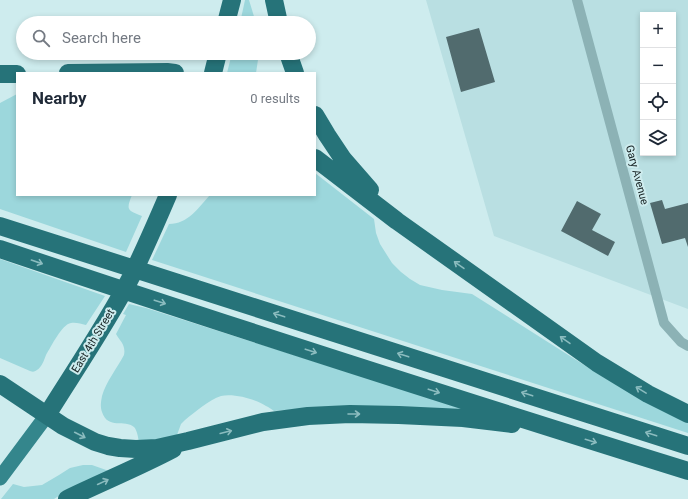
<!DOCTYPE html>
<meta charset="utf-8">
<style>
body{margin:0;font-family:Roboto,sans-serif;background:#f2f2f3;color:#1f2937}
.controls{position:absolute;right:12px;top:12px;display:grid;overflow:hidden;border-radius:0px;box-shadow:0 2px 6px #0003}
.controls button{width:36px;height:36px;display:grid;place-items:center;padding:0;border:0;border-bottom:1px solid #e0e1e3;background:#fff;color:#1f2937;font:20px sans-serif}
.list{margin:0;padding:0;list-style:none}
h2{display:flex;justify-content:space-between;align-items:center;height:52px;margin:0;padding:0 16px;font-size:17px}
h2 small{font-size:13px;font-weight:400;color:#747a83}
.icon{flex:none;width:22px;height:22px;fill:none;stroke:currentColor;stroke-width:2;stroke-linecap:round;stroke-linejoin:round}
.map{position:relative;flex:none;width:688px;height:499px;overflow:hidden}
.search{position:absolute;background:#fff;box-shadow:0 2px 6px #0003;left:16px;top:16px;width:300px;height:44px;display:flex;align-items:center;gap:10px;box-sizing:border-box;padding:0 14px;border-radius:22px;color:#747a83;font-size:15px}
.panel{position:absolute;background:#fff;box-shadow:0 2px 6px #0003;left:16px;top:72px;width:300px;height:124px;border-radius:0px}
.map>svg:first-child{display:block}
.built{fill:#b9dfe2;fill-rule:evenodd}
.green{fill:#9cd7dc}
.building{fill:#516b6e}
.lines{fill:none;stroke-linecap:round;stroke-linejoin:round}
.street{stroke:#8cb2b5;stroke-width:10}
.primary{stroke:#34868c;stroke-width:15}
.highway{stroke:#267379;stroke-width:18}
.oneway{stroke:#8bbcbf}
.labels{text-anchor:middle;dominant-baseline:central;stroke-width:4;stroke-linejoin:round;paint-order:stroke}
.street-label{font-size:11px;fill:#162122;stroke:#ceecee}
</style>
<div class="map">
<svg width="688" height="499" viewBox="0 0 688 499">
<rect width="100%" height="100%" fill="#ceecee"/>
<path class="built" d="M426,0H688V309L494,236ZM643,15H673V153H643Z"/>
<path class="green" d="M245,0H249L256,23H240Z
M232,53H259L256,73H227Z
M17,94V195H132C126,210 127,210 142,216L126,252L0,209V103Z
M315,173L374,219L376,233L380,244L392,263L401,272L410,279L420,285L442,290L472,294L603,377L664,411L688,422V433L152,260L169,224C188,224 198,208 210,195H315Z
M0,259L105,296L86,325C81,324 76,322 71,323C62,324 51,347 46,355C44,360 42,367 37,370C34,372 33,372 30,371L0,358Z
M129,304L146,308L473,412L300,409L274,411C271,409 269,407 266,406C256,399 233,393 221,396C209,400 195,412 185,420L181,424L177,435L155,440L139,442C138,437 137,430 134,427C125,419 108,430 102,412C100,406 101,402 102,396C106,382 117,368 124,355C126,345 120,341 116,334L126,315L123,314Z
M83,465H92L109,471L65,492L54,499H1L13,484L24,487L42,485L59,475L70,468Z"/>
<path class="building" d="M479,28L495,82L461,92L446,37Z
M662,200L665,209L688,203V247L685,238L662,244L650,203Z
M577,201L601,214L592,230L615,242L608,256L561,231Z"/>
<g class="lines">
<path class="street" d="M577,0L664,323L681,342L688,346"/>
<path class="primary" d="M0,478L47,415"/>
<path class="highway" d="M274,0L279,23
M226,23L232,0
M288,53L295,73
M68,73L167,72L175,73
M213,73L218,53
M0,74H17
M315,115L327,135L343,159L370,190
M315,158L397,221L597,363L648,394L688,414
M0,226L688,446
M0,249C228,326 458,399 688,471
M0,384L63,426L95,442L108,446L120,448L136,449L157,448L188,441L263,422L308,416L350,414L399,415L463,418L512,424
M47,415C75,370 105,326 130,279C144,251 156,223 168,195
M67,499C102,482 139,467 173,449"/>
</g>
<defs><path id="oneway-shaft" d="M-6 0H5M1.5-3L5.5 0L1.5 3" fill="none" stroke-width="1.6" stroke-linecap="round" stroke-linejoin="round"/></defs>
<g class="oneway">
<use href="#oneway-shaft" transform="translate(37 262) rotate(19)"/>
<use href="#oneway-shaft" transform="translate(459 265) rotate(-145)"/>
<use href="#oneway-shaft" transform="translate(160 302) rotate(18)"/>
<use href="#oneway-shaft" transform="translate(279 315) rotate(-162)"/>
<use href="#oneway-shaft" transform="translate(565 340) rotate(-145)"/>
<use href="#oneway-shaft" transform="translate(311 351) rotate(18)"/>
<use href="#oneway-shaft" transform="translate(403 355) rotate(-162)"/>
<use href="#oneway-shaft" transform="translate(641 390) rotate(-149)"/>
<use href="#oneway-shaft" transform="translate(434 391) rotate(18)"/>
<use href="#oneway-shaft" transform="translate(527 394) rotate(-162)"/>
<use href="#oneway-shaft" transform="translate(354 414)"/>
<use href="#oneway-shaft" transform="translate(226 432) rotate(-14)"/>
<use href="#oneway-shaft" transform="translate(651 434) rotate(-162)"/>
<use href="#oneway-shaft" transform="translate(80 435) rotate(27)"/>
<use href="#oneway-shaft" transform="translate(591 441) rotate(17)"/>
<use href="#oneway-shaft" transform="translate(103 482) rotate(-25)"/>
</g>
<g class="labels">
<g class="street-label">
<text transform="translate(637 175) rotate(75)">Gary Avenue</text>
<text transform="translate(93 341) rotate(-59)">East 4th Street</text>
</g>
</g>
</svg>
<div class="controls">
<button>+</button>
<button>−</button>
<button><svg class="icon" aria-label="locate" viewBox="0 0 24 24"><circle cx="12" cy="12" r="6"/><path d="M12 2v4M12 18v4M2 12h4M18 12h4"/></svg></button>
<button><svg class="icon" aria-label="layers" viewBox="0 0 24 24"><path d="M12 4l9 5-9 5-9-5zM3 14l9 5 9-5"/></svg></button>
</div>
<div class="search"><svg class="icon" aria-label="search" viewBox="0 0 24 24"><circle cx="10" cy="10" r="6"/><path d="M15 15l6 6"/></svg>Search here</div>
<section class="panel">
<h2>Nearby<small>0 results</small></h2>
<ul class="list">
</ul>
</section>
</div>
